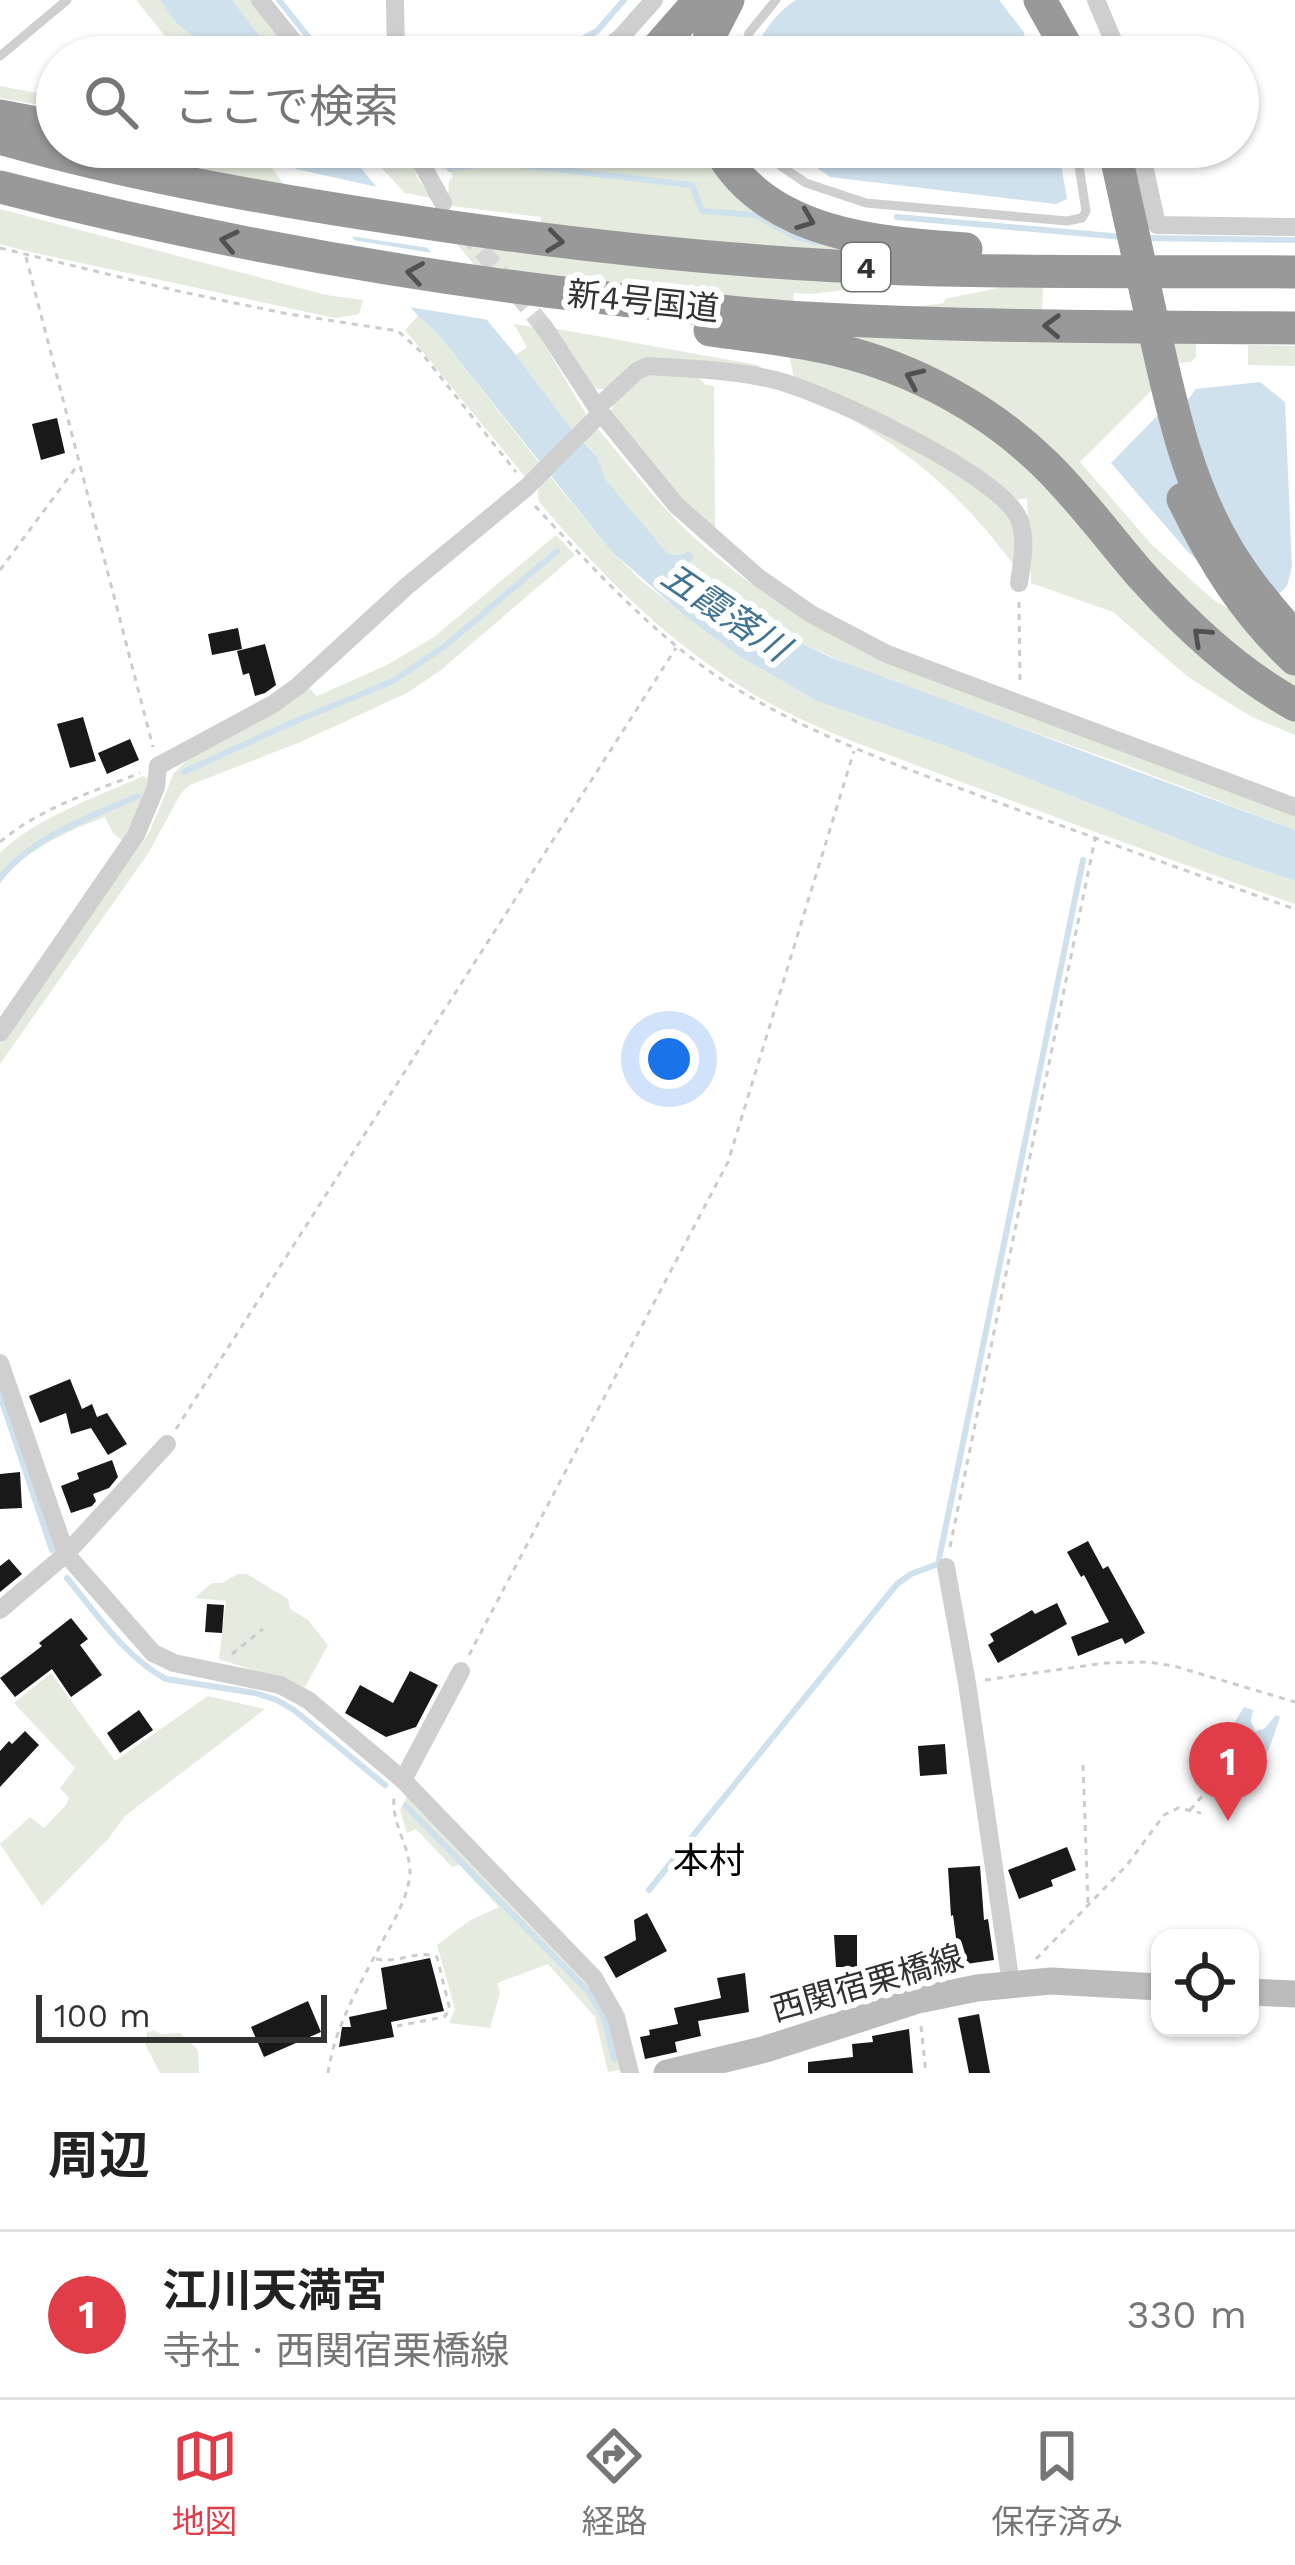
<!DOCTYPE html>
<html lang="ja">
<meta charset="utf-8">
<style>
body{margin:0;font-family:"Work Sans","Noto Sans JP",sans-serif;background:#f2f2f2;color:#222}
.controls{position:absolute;right:36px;bottom:36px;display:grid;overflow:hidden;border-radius:24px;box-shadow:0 3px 9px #0004}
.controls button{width:108px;height:108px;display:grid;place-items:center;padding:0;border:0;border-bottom:3px solid #e0e0e0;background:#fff;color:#222;font:60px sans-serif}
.scale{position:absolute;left:36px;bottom:30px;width:291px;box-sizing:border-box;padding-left:12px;border:6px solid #323232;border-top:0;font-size:33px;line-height:42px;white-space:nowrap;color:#323232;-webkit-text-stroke:9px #fff;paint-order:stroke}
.you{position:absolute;left:669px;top:1059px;width:42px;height:42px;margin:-30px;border:9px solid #fff;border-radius:50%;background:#1a73e8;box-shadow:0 0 0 18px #1a73e833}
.badge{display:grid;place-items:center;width:78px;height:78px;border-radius:50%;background:#e03d48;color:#fff;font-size:39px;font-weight:700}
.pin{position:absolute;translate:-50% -99px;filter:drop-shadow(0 3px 6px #0008)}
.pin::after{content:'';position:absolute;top:63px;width:42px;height:36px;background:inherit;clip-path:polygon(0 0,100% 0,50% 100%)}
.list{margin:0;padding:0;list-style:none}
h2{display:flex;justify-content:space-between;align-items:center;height:156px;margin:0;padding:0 48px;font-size:51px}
h2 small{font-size:39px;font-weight:400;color:#767676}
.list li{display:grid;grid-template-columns:78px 1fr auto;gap:36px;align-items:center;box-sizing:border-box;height:168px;padding:0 48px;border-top:3px solid #e0e0e0}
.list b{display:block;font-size:45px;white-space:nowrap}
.list p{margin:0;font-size:39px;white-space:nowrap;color:#767676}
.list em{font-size:39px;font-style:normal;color:#767676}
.icon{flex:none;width:66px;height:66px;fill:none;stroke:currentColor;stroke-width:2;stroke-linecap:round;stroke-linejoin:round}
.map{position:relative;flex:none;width:1295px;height:2073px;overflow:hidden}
.search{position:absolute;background:#fff;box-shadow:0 3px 9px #0004;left:36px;right:36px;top:36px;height:132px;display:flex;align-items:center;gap:30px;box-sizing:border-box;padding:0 42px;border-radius:66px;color:#767676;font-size:45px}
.sheet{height:324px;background:#fff}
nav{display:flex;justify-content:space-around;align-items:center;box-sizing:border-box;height:168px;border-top:3px solid #e0e0e0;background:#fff;font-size:33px;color:#767676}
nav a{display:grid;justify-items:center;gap:6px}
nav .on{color:#e03d48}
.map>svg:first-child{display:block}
.green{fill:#e5ebde}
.water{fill:#cfe1ed}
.pier{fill:#fff}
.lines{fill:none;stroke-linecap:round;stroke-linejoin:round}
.stream{stroke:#cfe1ed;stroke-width:6}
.building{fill:#191919}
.street-tunnel{stroke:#d6d6d6;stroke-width:18;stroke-dasharray:18 9;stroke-linecap:butt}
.path{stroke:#ccc;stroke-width:3;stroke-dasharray:6 6;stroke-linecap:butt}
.lane{stroke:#cfcfcf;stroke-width:9}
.street{stroke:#cfcfcf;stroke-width:18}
.secondary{stroke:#bcbcbc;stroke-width:27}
.highway{stroke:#999;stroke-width:33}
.highway-bridge{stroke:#999;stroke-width:33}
.oneway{stroke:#515151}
.labels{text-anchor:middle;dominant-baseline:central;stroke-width:12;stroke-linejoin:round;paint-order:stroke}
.shield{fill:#fff;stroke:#707070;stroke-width:3}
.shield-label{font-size:30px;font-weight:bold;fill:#323232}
.street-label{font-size:33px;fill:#323232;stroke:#fff}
.water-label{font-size:36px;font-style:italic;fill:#417393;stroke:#fff}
.neighbourhood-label{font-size:36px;fill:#000;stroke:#fff}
</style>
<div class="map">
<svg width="1295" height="2073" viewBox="0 0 1295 2073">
<rect width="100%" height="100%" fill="#fff"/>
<path class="green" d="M136,0H160L177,24L193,36L198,50L205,57H182Z
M232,0H254L299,57H276Z
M0,86L57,97V108L0,98Z
M147,147L216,153L218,164L268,163L285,186L145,157Z
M516,147H611C628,167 660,174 683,161C693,156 697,149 708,147L713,160L907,252L734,246L541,224V217L453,206L448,199L449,181L453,177L449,170L438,167L433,154Z
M410,155L417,178L432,198L405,193L370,156Z
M0,209L326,295L363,300L359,314L335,318L26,251L0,244Z
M452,238L871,280L844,284V290L811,294L794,293L793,301L742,298L477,268Z
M1003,287H1043L1042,311L908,308L944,303L945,299Z
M418,316L436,332L541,465L526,478L405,330Z
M514,324L534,327L586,414L583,423L574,432L516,355L527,347Z
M552,328L758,365L763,370L656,359L606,390L593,388Z
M839,335L1196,343V357L1191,362L1179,363L1080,462L1152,545L1215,601L1238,614L1295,675V690L1214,633L1103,510Z
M1248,345L1295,346V366L1248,365Z
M789,355L879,377L949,410L998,442L1042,483L1246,691L1295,722V735L1250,716L1188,677L1113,612L1031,583L1027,498L1015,500L953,454L903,424L794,378Z
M644,374L697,377L706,385L714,386L715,532L674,492L611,411L615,401Z
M845,415L900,438L970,482L1007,513L1015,533L1016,568C963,497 921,460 845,415Z
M598,429C630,467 661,508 698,541C742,581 793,612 845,641L1295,815V830L1120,763L862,671L789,637L738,596L722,589L682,555L668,554L604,479L598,458L583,441Z
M549,475L611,551L644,583L739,656L817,701L965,753L1216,854L1295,881V904C1180,864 1066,821 951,778C880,751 806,728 742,687C660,635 602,575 540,503C534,490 541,484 549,475Z
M556,535L575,555L441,670L407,693L298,743L190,785L181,793L149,852L0,1064V1044L149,833L174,773L198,749L308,687L317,696L387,665L434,637Z
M143,776L150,780L145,802L122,840L113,833L105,817C68,831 23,850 0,884V853C38,816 96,798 143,776Z
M238,1574H247L288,1599L290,1609L308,1620L328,1645L305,1687L219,1659L226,1601L195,1598L212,1583H222Z
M51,1673L115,1761L208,1696L265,1709L125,1816L108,1839L42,1906L0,1844L30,1817L44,1828L66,1805L69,1798L60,1788L75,1768L14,1703Z
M408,1795L577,1968L606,2008L624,2069L608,2072L595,2017L548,1964L497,1983L500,1993L490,2028L449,2023L455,2009L437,1945L469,1921L499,1907L459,1865L452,1867L416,1829L407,1833L400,1810Z
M148,2028L162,2034L180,2033L198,2050L199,2073H160L145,2044Z"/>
<path class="water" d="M160,0H232L276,57H205L198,50L193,36L177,24Z
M796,0H999L1023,31L1032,57H755C757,36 778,11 796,0Z
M788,147H1058L1067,199L1056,204L830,177Z
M285,156H351L516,355L574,432L598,458L605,479L668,554L682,555L688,551L694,556L690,563L722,589L738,596L789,637L832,658L1295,830V881L1216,854L965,753L817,701L739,656L684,615L611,551L436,332L418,316Z
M1260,382L1285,402L1292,567L1287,586L1259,614L1188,552L1111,463L1166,407L1180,410L1196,389Z
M1244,1707L1253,1710L1251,1721L1255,1731L1264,1729L1276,1715L1280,1717C1274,1733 1267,1766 1249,1772C1241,1775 1226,1770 1218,1769L1210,1758L1214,1745L1231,1728Z"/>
<path class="pier" d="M287,167L386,189L436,249L343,235Z
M346,239L439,254L496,321L402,306Z"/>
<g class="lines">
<path class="stream" d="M279,0L324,57
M549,57L597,31L624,0
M450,169L493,162L692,185L702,211L755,215L796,237L817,242
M897,217L1123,237
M1143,238L1295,240
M184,772L289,724L393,681L445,646L557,551
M0,878C33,836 91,817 138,796
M0,1395L52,1550
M67,1578C96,1613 125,1657 166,1679L255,1693L277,1700L294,1710L385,1785
M406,1806L587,1990L604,2017L614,2059
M649,1890L897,1584L911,1574L938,1564L1083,860"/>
</g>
<path class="building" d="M57,418L65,453L41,460L32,424Z
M238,628L242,649L212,655L208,634Z
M265,644L276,685L265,693L255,696L249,673L243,675L237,651Z
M83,717L96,761L70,768L57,724Z
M130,739L139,760L107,774L98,753Z
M70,1379L82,1409L92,1404L97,1417L107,1413L127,1444L108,1455L91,1428L71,1434L66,1413L40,1423L29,1396Z
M112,1460L118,1477L109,1488L93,1494L96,1501L92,1506L71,1513L61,1486L79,1479L77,1473Z
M20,1472L22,1508L0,1509V1474Z
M1088,1541L1103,1569L1108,1566L1145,1633L1125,1644L1122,1638L1078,1656L1071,1637L1109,1622L1084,1575L1081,1577L1067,1552Z
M9,1559L22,1574L0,1592V1566Z
M1057,1603L1067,1624L998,1663L988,1645L994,1641L990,1634L1032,1610L1035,1614Z
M207,1604L224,1605L222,1633L205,1632Z
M71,1618L88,1639L80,1645L102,1675L71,1697L52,1669L15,1697L0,1678L42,1646L39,1643Z
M410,1671L438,1685L416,1727L386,1737L345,1713L360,1685L393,1703Z
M139,1710L153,1730L120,1753L107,1733Z
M25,1731L39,1745L0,1787V1751L9,1741L12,1744Z
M945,1744L947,1774L920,1776L918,1746Z
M1067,1847L1076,1870L1051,1880L1053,1886L1019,1899L1008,1870Z
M980,1866L984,1920L988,1919L994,1960L966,1964L965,1959L959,1960L953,1915L951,1916L948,1868Z
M647,1913L667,1951L616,1978L604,1957L636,1940L634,1920Z
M834,1935H857V1967H836Z
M430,1958L444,2011L391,2022L394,2037L339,2047L342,2027H351L349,2017L387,2009L381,1968Z
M745,1973L749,2012L698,2021L701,2036L675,2042L677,2052L645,2059L640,2037L650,2035L649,2030L678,2024L674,2008L721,1998L717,1978Z
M308,2001L321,2032L264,2057L251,2027Z
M979,2014L990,2073H969L958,2018Z
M909,2029L913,2073H808V2062L853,2057L852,2044L873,2042L872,2036Z"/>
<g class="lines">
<path class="street-tunnel" d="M465,230L544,327"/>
<path class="path" d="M0,248L173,290L283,313L398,331L420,351L516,472
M26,257L153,747
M535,506C593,568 650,632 721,679C801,731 890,763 978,795C1083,834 1189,872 1295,909
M0,570L77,466
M1019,602L1020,683
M0,842C40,808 92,792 140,773
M176,1429L676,648
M950,1547L1095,839
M232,1654L263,1629
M469,1655L728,1162L854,751
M985,1680L1105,1663L1148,1662L1174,1666L1295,1702
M1083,1765L1088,1904
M1190,1810L1239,1754
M376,1959C396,1964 419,1949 437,1957L450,2010L444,2017L397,2026
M1036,1959L1127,1865L1164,1815L1178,1808L1201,1813
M921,2026L926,2073
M328,2073C335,2025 360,1985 382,1942C393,1922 405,1903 409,1881C415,1852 391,1827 394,1798"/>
<path class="lane" d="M0,56L67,0
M742,57L749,33L776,0
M624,147C647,165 670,164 694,147
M764,147L782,167L806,183L866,203L1067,221L1082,218L1086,211L1076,147"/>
<path class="street" d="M260,0L306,57
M395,0L396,57
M1096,0L1120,57
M596,57L621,37L654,0
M1140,147L1157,225L1295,227
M417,155L443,203
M544,327L597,408L676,505L759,578L811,614L887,654L1295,807
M597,408L637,371L648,366C690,369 735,370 775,380C824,392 1001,475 1019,519C1027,539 1022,562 1019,583
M0,1033L136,835L156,787L158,766L273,704L298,686L407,586L527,487L601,413
M0,1363L66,1554L153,1653L174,1663L280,1685L308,1700L403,1780L594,1978L616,2017L630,2073
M946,1567L967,1683L1011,1984
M0,1610L66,1554L167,1444
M403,1780L461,1671"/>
<path class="secondary" d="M1250,1992L1295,1994
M667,2073L766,2049L918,2000L977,1988L1051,1981L1160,1987"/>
<path class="highway" d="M1040,0L1072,57
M650,57L700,0
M705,57L710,35L728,0
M0,116L57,127
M0,138C122,173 248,196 373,215C549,243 727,263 905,269C1035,273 1165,271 1295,272
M222,147H384
M718,147C765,235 878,243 966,249
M0,187C194,237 389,273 588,296C660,304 733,314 805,318C968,327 1132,327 1295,328
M710,330C752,336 796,340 837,350C913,368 989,409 1045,464C1080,498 1109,538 1141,575C1187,626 1235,671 1295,705
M1183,499C1212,559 1245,613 1295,659"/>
<path class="highway-bridge" d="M1114,147C1127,208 1141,268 1154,329C1171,404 1187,482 1227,549C1246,581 1270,610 1295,637"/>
</g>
<defs><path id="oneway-chevron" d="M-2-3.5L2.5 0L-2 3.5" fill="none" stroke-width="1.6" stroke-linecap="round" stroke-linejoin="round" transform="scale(3)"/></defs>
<g class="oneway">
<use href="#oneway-chevron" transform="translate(806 220) rotate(21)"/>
<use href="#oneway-chevron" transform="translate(229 241) rotate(-168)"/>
<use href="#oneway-chevron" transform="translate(555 241) rotate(7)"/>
<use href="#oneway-chevron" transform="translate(415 273) rotate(-171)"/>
<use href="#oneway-chevron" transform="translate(1052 326) rotate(-178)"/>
<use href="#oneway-chevron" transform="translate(914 378) rotate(-156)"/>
<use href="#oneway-chevron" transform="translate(1201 636) rotate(-137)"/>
</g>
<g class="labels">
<rect class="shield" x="842" y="243" width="48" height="48" rx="9"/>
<g class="shield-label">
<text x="866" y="267">4</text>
</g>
<g class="street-label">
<text transform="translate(643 301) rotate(6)">新4号国道</text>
<text transform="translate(867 1983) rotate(-16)">西関宿栗橋線</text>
</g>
<g class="water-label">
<text transform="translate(725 612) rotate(34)">五霞落川</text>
</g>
<g class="neighbourhood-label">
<text x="709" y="1861">本村</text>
</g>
</g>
</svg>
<div class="controls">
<button><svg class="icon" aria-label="locate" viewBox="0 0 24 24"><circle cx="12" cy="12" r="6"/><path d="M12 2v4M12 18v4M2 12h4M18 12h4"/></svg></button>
</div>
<div class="scale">100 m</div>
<div class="you"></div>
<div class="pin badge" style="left:1228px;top:1821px">1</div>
<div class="search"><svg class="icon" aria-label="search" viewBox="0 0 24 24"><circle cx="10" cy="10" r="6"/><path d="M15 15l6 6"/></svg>ここで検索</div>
</div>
<section class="sheet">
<h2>周辺<small></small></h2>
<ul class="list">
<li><span class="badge">1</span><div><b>江川天満宮</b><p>寺社 · 西関宿栗橋線</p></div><em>330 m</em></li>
</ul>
</section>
<nav>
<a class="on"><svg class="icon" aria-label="map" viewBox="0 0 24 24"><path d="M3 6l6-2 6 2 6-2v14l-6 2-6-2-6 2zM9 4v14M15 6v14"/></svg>地図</a>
<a><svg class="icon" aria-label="directions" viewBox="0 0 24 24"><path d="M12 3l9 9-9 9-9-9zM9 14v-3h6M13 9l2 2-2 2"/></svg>経路</a>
<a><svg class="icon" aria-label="saved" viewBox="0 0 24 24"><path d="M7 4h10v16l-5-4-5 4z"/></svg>保存済み</a>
</nav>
